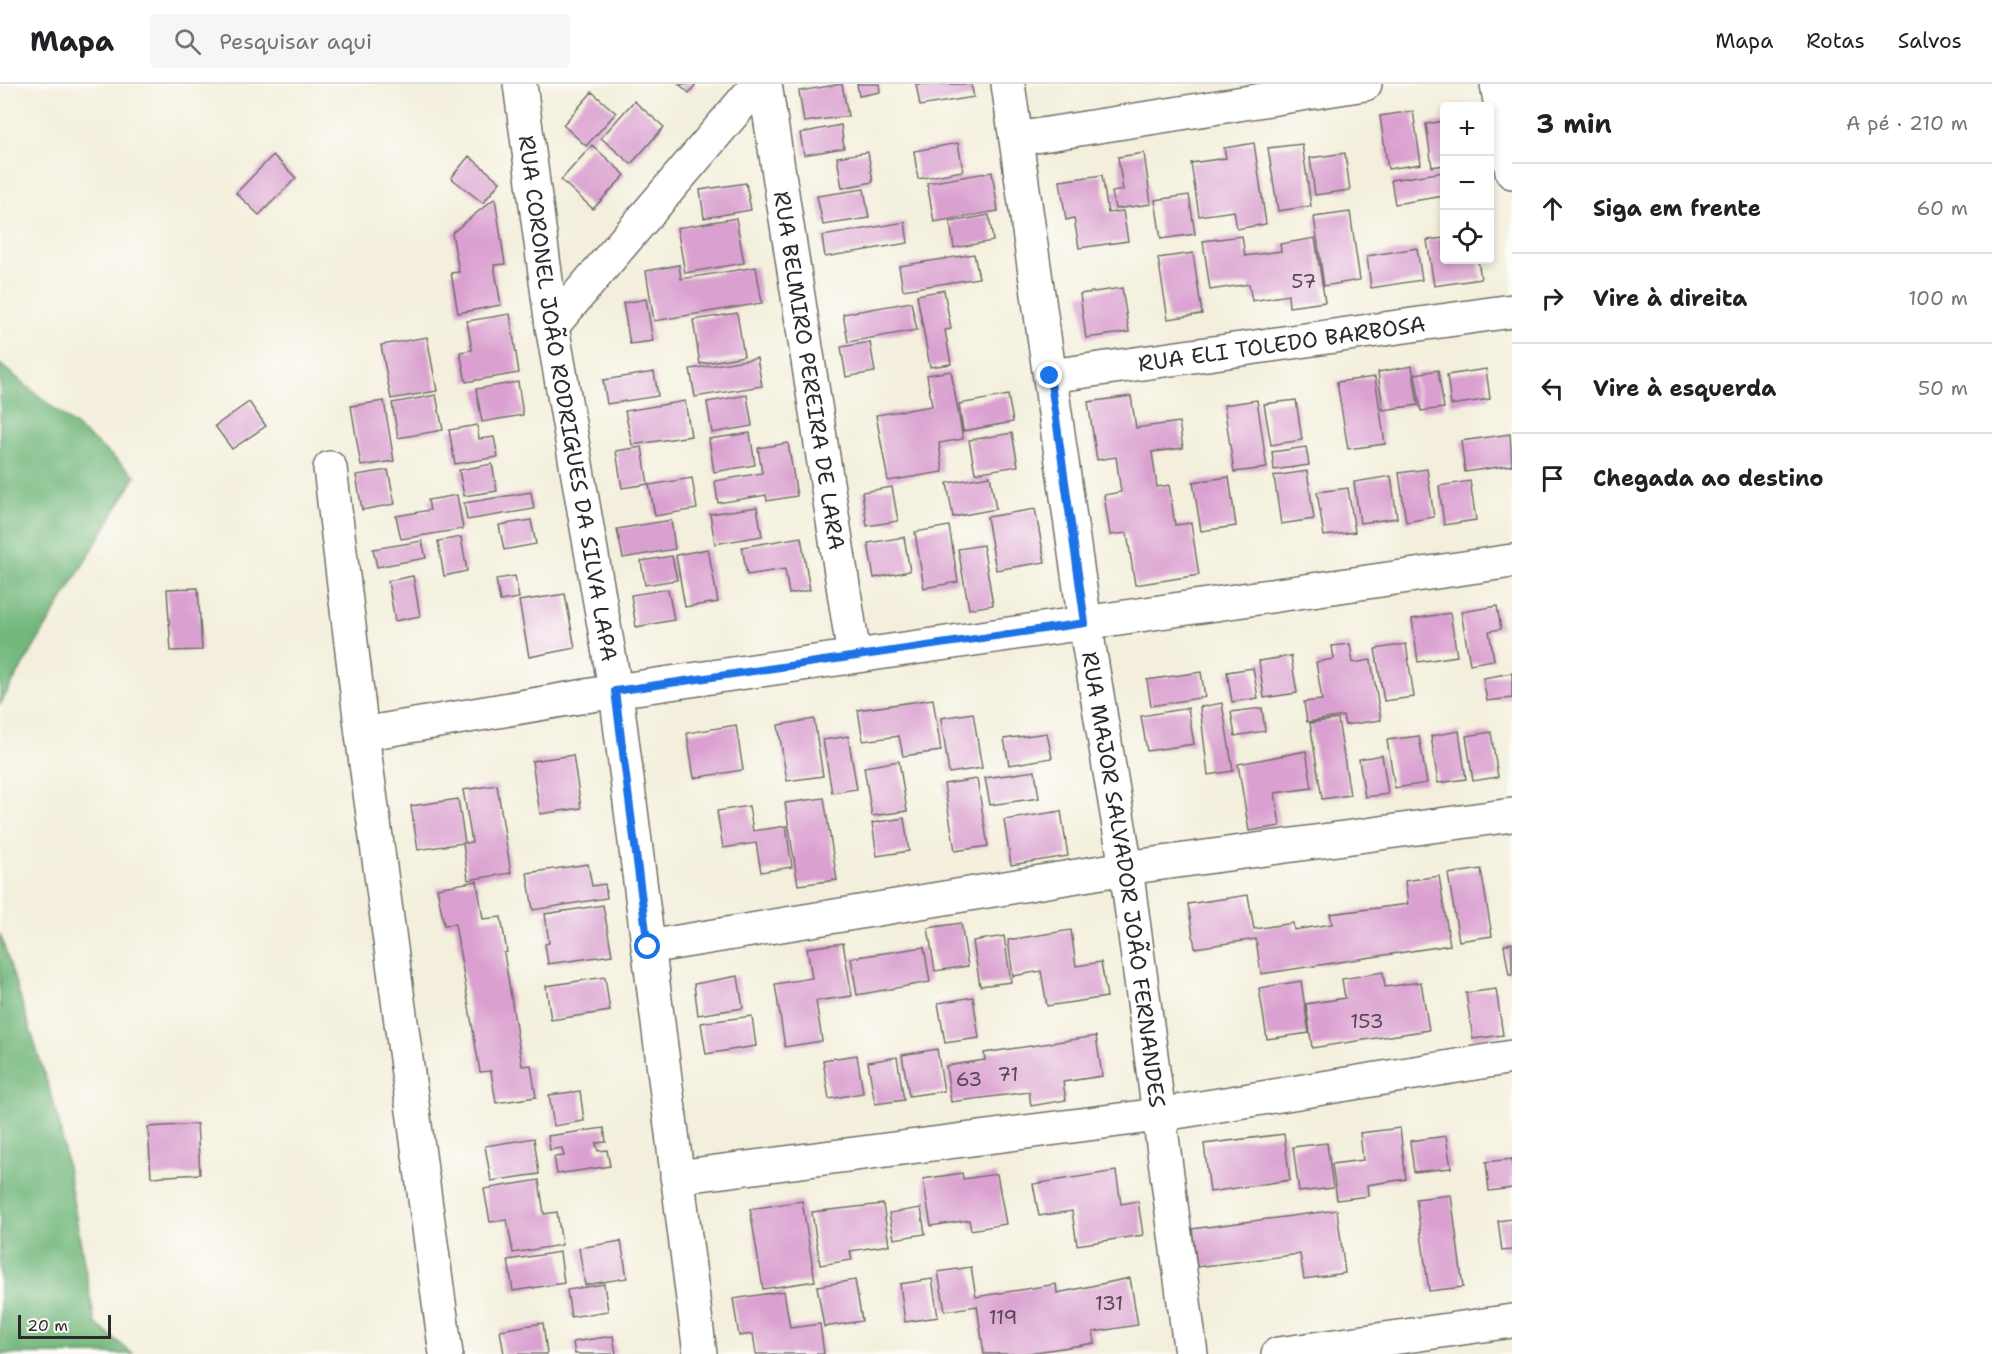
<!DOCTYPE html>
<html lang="pt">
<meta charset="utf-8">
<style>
body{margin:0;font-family:"Shantell Sans",sans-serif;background:#f6f6f6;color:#202124}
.controls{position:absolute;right:18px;top:18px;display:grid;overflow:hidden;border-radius:6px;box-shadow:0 3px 9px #0003}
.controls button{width:54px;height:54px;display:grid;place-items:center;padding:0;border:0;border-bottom:2px solid #e0e0e0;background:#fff;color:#202124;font:30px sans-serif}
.scale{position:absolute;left:18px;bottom:15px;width:93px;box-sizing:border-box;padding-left:6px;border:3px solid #2b2b2b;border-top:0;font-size:16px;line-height:21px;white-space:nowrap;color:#2b2b2b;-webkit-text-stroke:4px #fdfcf7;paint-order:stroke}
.stop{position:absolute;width:18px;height:18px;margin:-14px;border:4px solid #1a73e8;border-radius:50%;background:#fff}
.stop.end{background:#1a73e8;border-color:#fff;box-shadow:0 2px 6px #0008}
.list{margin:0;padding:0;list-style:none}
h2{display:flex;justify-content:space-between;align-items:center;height:78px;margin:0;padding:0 24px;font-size:26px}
h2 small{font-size:20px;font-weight:400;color:#757577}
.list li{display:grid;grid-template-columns:39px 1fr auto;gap:18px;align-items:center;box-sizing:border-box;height:90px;padding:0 24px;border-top:2px solid #e0e0e0}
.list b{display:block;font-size:22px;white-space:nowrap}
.list em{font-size:20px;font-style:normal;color:#757577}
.icon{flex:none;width:33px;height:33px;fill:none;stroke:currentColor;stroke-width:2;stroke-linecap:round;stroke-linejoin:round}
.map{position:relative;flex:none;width:1512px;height:1270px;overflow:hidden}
header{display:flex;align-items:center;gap:36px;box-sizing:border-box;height:84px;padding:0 30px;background:#fff;border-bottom:2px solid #e0e0e0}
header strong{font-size:28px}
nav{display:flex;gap:33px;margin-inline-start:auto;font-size:21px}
.search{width:420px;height:54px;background:#f6f6f6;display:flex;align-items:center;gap:15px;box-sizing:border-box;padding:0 21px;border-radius:6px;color:#757577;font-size:22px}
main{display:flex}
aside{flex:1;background:#fff}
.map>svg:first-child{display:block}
.forest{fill:#72b77b;stroke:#4e7153;stroke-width:1.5}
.building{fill:#daa0d0}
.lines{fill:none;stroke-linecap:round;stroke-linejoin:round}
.street-casing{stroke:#717069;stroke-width:36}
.street{stroke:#fff;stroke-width:33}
.route{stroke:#1a73e8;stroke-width:8}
.labels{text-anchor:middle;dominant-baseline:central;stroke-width:4.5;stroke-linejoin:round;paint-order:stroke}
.number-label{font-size:20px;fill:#574854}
.street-label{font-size:22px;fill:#2b2b2b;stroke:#fdfcf7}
</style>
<header>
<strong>Mapa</strong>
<div class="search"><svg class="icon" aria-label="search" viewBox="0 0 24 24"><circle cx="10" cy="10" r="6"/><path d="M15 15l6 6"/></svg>Pesquisar aqui</div>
<nav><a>Mapa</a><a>Rotas</a><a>Salvos</a></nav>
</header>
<main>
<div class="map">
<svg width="1512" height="1270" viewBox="0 0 1512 1270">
<rect width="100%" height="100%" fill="#fdfcf7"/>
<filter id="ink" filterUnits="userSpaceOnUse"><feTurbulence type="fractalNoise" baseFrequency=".0167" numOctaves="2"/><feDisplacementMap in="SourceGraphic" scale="12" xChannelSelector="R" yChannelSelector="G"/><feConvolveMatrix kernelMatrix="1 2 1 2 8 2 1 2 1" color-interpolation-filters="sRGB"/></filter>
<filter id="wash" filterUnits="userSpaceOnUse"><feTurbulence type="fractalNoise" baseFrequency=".008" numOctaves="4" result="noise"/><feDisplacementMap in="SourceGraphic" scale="24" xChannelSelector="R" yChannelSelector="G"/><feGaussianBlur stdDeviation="1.35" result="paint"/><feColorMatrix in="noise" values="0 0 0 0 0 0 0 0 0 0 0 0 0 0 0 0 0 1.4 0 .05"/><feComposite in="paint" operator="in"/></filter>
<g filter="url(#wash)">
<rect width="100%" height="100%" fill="#f3efdc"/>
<path class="forest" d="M0,280L136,392L0,620Z
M0,850L58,1033L95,1239L133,1270H0Z"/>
<g id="blocks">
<path class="building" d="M679,0H696L689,9Z
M842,0L848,32L804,38L799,7Z
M857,0H879L880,8L859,12Z
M916,0H971L974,13L920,22Z
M592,8L616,29L586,62L563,41Z
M634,17L664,43L631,80L601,54Z
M1413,27L1421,80L1388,85L1380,32Z
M1444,37V81L1432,83L1426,40Z
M841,41L844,64L804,71L800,49Z
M958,59L963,87L918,95L914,67Z
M1254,59L1266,140L1237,145L1234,127L1199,132L1191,79L1226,74L1224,64Z
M1302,60L1311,122L1278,127L1268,64Z
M592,61L625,91L593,125L561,96Z
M868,68L873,98L842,104L837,73Z
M1144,69L1151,120L1115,125L1112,108L1123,106L1118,73Z
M1345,69L1350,106L1315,111L1310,74Z
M273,71L296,94L259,131L236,109Z
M469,72L500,98L483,119L451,94Z
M992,88L998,127L934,138L927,99Z
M1444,88V112L1395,120L1391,96Z
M1102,91L1108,129L1123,127L1128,157L1079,164L1074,134L1066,136L1060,97Z
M746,99L751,126L704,134L700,106Z
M864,105L869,134L823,141L817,112Z
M1189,111L1195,150L1161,155L1155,116Z
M495,114L505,180L494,181L501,221L458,229L451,189L459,188L452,149Z
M1350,128L1360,196L1324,202L1314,133Z
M989,131L993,157L954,164L950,138Z
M736,134L744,179L685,189L677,144Z
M905,138L908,159L825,173L822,152Z
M1242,152L1245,172L1281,167L1280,160L1315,154L1325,218L1289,223L1288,211L1252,217L1249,200L1210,206L1203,157Z
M1444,154V176H1478L1481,195L1434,202L1427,156Z
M1417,164L1422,196L1371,204L1367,172Z
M1193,169L1202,230L1168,235L1158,174Z
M974,170L979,194L903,206L899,182Z
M679,181L681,195L756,183L762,219L654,237L646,187Z
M1122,204L1129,248L1086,254L1080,210Z
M944,206L951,245L945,246L951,280L930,283L917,211Z
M646,215L653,257L630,260L623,219Z
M911,218L917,246L848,258L843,230Z
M737,229L744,272L700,280L693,236Z
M510,230L519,289L466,298L460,268L472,266L467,237Z
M427,253L437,307L391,315L381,261Z
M870,258L875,288L846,293L841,263Z
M757,274L762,302L695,313L690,285Z
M1412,282L1418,321L1383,326L1378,288Z
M1486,285L1490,315L1451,321L1447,291Z
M1438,286L1444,324L1421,327L1415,290Z
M951,287L963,355L939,359L943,388L888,397L876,331L932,322L927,291Z
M654,288L658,312L607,320L603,296Z
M1375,293L1385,360L1348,365L1337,298Z
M518,298L523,331L482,338L476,305Z
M436,311L443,346L398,354L392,319Z
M747,311L752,342L712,349L707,318Z
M1008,311L1013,338L963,347L959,320Z
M1131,312L1136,344L1179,338L1183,364L1152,368L1157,403L1169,401L1175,441L1191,439L1199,491L1135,501L1127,449L1110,451L1104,411L1121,408L1116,373L1097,376L1088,318Z
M1257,316L1267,384L1234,388L1224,321Z
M1296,316L1302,356L1271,361L1264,320Z
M384,317L394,377L361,382L351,322Z
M685,317L691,352L632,361L625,327Z
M249,318L266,342L232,365L215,342Z
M477,341L479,355L494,353L498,373L455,380L449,346Z
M750,349L755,381L714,388L709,355Z
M1012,349L1018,382L975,389L969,356Z
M1510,350L1512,381L1465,388L1461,357Z
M788,359L797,412L767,417L766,411L718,419L715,397L762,389L758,364Z
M642,363L648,400L622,404L616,367Z
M1306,363L1309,381L1274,386L1272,368Z
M492,380L497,407L464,412L459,386Z
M1427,385L1434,433L1406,438L1399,389Z
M388,386L395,420L362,426L356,391Z
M1307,387L1314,435L1281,440L1274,392Z
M990,392L996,425L953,433L947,399Z
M1391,392L1397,434L1360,439L1354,398Z
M1229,393L1236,442L1201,447L1193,398Z
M692,394L697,425L655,432L649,401Z
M1470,397L1476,436L1444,441L1439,402Z
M892,403L898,437L867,442L862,408Z
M1348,404L1355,448L1324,452L1317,408Z
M531,408L534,425L467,436L464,419Z
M457,411L463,445L401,455L396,432L430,426L428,416Z
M757,423L762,452L715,460L710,430Z
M1035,425L1045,478L996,486L987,433Z
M531,436L536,460L504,466L499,441Z
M671,436L675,465L623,474L617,445Z
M949,442L958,498L924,504L915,448Z
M461,453L467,487L444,492L438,457Z
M801,453L810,506L789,510L785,485L747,491L742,463Z
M904,453L910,487L874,494L868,459Z
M422,457L426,474L377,483L373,465Z
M983,461L993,521L969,525L958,465Z
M708,465L718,518L685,523L676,471Z
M672,472L677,496L645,501L641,477Z
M413,492L420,532L395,537L388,497Z
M515,492L519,514L500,517L496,495Z
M198,504L202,566L171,567L167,505Z
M668,505L674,536L636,543L631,511Z
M565,510L575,564L529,573L519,517Z
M1497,522L1501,545L1489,547L1494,576L1470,580L1461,528Z
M1450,529L1457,572L1418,578L1412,535Z
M1350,560L1353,579L1371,576L1381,636L1345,641L1343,632L1307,638L1304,618L1322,616L1316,578L1334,575L1332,562Z
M1406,560L1414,613L1384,617L1375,565Z
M1291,572L1297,609L1264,614L1259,577Z
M1253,584L1258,614L1232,618L1227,588Z
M1201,588L1205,613L1151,622L1147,596Z
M1512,589V614L1487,617L1483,594Z
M933,615L941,667L903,672L899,652L863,657L858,626Z
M1222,619L1233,687L1208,691L1200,623Z
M1188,624L1194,660L1147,667L1141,632Z
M1262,624L1265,647L1235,652L1231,628Z
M973,629L982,684L949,689L941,634Z
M814,635L823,692L787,697L778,641Z
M1338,635L1350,711L1322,715L1310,639Z
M736,641L743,686L694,694L687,649Z
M1459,647L1466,695L1438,699L1431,652Z
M1491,648L1498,693L1473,697L1466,652Z
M1047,649L1052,674L1009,681L1004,655Z
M848,652L857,705L832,709L823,656Z
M1419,652L1427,699L1395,704L1387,656Z
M1306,667L1312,704L1275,709L1280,742L1249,747L1238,680Z
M573,671L581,724L540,730L532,677Z
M1382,671L1388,710L1365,713L1359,675Z
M899,677L907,727L872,732L864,683Z
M1035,687L1039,714L990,721L985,694Z
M977,695L988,762L955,767L944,700Z
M497,701L511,789L468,796L463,759L418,766L411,722L458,715L465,759L472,758L463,706Z
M824,714L837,796L798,801L785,719Z
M749,722L753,747L786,742L792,783L761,788L756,759L723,764L717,727Z
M1061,727L1068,772L1011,781L1004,736Z
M904,734L909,767L877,772L872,739Z
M588,780L592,802L605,800L607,814L533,826L527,789Z
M1481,785L1492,852L1459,857L1448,790Z
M1439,792L1450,861L1261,890L1256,855L1195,864L1188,820L1248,811L1254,845L1293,839L1294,846L1332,840L1330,830L1408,820L1405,797Z
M477,797L483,835L501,833L507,868L504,869L522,982L531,981L536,1013L496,1019L491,987L480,988L455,840L444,841L437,804Z
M603,821L612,871L548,880L545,860L549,859L545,830Z
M961,839L968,882L935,887L928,844Z
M1071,846L1076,882L1101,878L1107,913L1047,922L1041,887L1013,892L1008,856Z
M1004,852L1011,898L980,902L973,857Z
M843,859L852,912L816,917L822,957L785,963L775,900L812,894L807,864Z
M1512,859V891H1509L1504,861Z
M924,863L930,898L857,911L851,874Z
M1383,888L1385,903L1421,898L1429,946L1312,964L1306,920L1345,914L1342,895Z
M738,892L743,924L698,931L694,900Z
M605,893L610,927L551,936L546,902Z
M1301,897L1309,949L1267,955L1259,904Z
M1496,905L1503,951L1473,955L1466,909Z
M973,913L979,954L945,959L938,919Z
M752,932L756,962L706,970L701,939Z
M1096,952L1102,992L1063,998L1066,1016L1031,1022L1029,1008L951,1018L946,982L985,976L984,969Z
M937,965L944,1007L909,1012L902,971Z
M857,971L863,1009L829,1015L823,976Z
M897,973L904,1016L875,1020L868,978Z
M580,1007L584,1037L554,1042L549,1011Z
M197,1040L200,1090L151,1093L148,1043Z
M604,1044L606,1058L596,1059L598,1067L607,1066L610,1082L557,1090L554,1073L564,1072L562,1064L550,1066L548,1052Z
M1400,1044L1406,1095L1367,1101L1368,1112L1337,1116L1332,1080L1363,1076L1360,1049Z
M1284,1050L1290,1096L1210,1108L1204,1060Z
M1446,1052L1451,1084L1414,1088L1410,1057Z
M534,1054L539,1090L491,1097L485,1062Z
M1327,1059L1333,1104L1299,1108L1293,1063Z
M1512,1075V1104L1489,1107L1486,1078Z
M1116,1087L1121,1120L1138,1117L1143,1151L1077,1161L1072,1127L1039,1132L1033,1100Z
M962,1089L963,1095L997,1090L1006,1140L971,1146L969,1136L931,1142L923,1095Z
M539,1096L544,1130L557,1128L562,1161L513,1169L507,1136L490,1138L484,1105Z
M1451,1111L1463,1203L1429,1207L1416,1115Z
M802,1117L815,1197L763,1205L750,1125Z
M883,1120L889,1161L850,1167L852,1176L820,1181L812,1128Z
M921,1124L925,1150L894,1155L889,1129Z
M1337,1126L1345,1189L1304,1195L1300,1170L1197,1183L1192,1145Z
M1512,1135V1166L1502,1167L1498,1137Z
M621,1157L627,1194L585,1201L579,1164Z
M560,1168L564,1199L513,1207L508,1176Z
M971,1183L976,1213L1056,1200L1057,1209L1130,1194L1138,1241L1093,1248L1095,1259L1022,1270H984L977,1222L945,1227L938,1188Z
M932,1195L938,1233L905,1238L900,1200Z
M855,1196L862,1237L824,1243L817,1202Z
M604,1200L608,1227L571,1233L567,1206Z
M784,1207L790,1244L820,1240L824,1270H756L753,1250L739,1252L733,1215Z
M543,1239L547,1270H504L500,1246Z
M613,1252L616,1270H575L573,1258Z"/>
</g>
</g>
<g filter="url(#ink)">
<use href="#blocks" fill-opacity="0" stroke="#717069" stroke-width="1.5"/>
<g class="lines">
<g class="street-casing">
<g id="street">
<path id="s1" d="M520,0L552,242L617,616L700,1270"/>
<path id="s2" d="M765,0L854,572"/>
<path id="s3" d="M1008,0L1085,539L1126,784L1191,1270"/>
<path d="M1497,0L1512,88"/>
<path d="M1016,55L1365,0"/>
<path d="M552,242L758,0"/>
<path id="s4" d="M1050,292L1512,227"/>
<path d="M330,384L362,650L446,1270"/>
<path d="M362,650L615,607L1512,477"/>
<path d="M648,863L1126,784L1512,731"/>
<path d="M677,1093L1158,1031L1512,973"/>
<path d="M1278,1270L1512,1237"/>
</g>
</g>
<use href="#street" class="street"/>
</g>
</g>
<g class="lines" filter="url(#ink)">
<path class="route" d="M648,863L615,607L1085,539L1050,292"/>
</g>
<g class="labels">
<g class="number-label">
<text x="1304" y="197">57</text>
<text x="1367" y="937">153</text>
<text x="1008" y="990">71</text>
<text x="969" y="995">63</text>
<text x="1109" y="1219">131</text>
<text x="1003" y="1233">119</text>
</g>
<g class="street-label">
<text stroke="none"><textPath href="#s4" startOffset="234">RUA ELI TOLEDO BARBOSA</textPath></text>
<text stroke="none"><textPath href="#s2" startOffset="290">RUA BELMIRO PEREIRA DE LARA</textPath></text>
<text stroke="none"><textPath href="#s1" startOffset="318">RUA CORONEL JOÃO RODRIGUES DA SILVA LAPA</textPath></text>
<text stroke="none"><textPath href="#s3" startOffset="804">RUA MAJOR SALVADOR JOÃO FERNANDES</textPath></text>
</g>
</g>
</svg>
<div class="controls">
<button>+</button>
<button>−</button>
<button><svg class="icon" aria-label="locate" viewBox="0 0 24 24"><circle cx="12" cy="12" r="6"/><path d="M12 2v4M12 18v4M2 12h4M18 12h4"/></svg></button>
</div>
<div class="scale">20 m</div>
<div class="stop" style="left:648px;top:863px"></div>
<div class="stop end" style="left:1050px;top:292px"></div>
</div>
<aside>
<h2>3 min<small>A pé · 210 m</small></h2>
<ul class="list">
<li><svg class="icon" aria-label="ahead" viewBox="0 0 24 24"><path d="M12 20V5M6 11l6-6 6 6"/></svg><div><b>Siga em frente</b></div><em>60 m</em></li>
<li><svg class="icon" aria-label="right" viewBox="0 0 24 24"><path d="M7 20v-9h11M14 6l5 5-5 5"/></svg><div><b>Vire à direita</b></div><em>100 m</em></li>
<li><svg class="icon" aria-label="left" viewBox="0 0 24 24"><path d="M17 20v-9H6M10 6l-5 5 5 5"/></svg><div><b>Vire à esquerda</b></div><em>50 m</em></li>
<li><svg class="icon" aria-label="arrive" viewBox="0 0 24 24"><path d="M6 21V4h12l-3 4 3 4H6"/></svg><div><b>Chegada ao destino</b></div></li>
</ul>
</aside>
</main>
